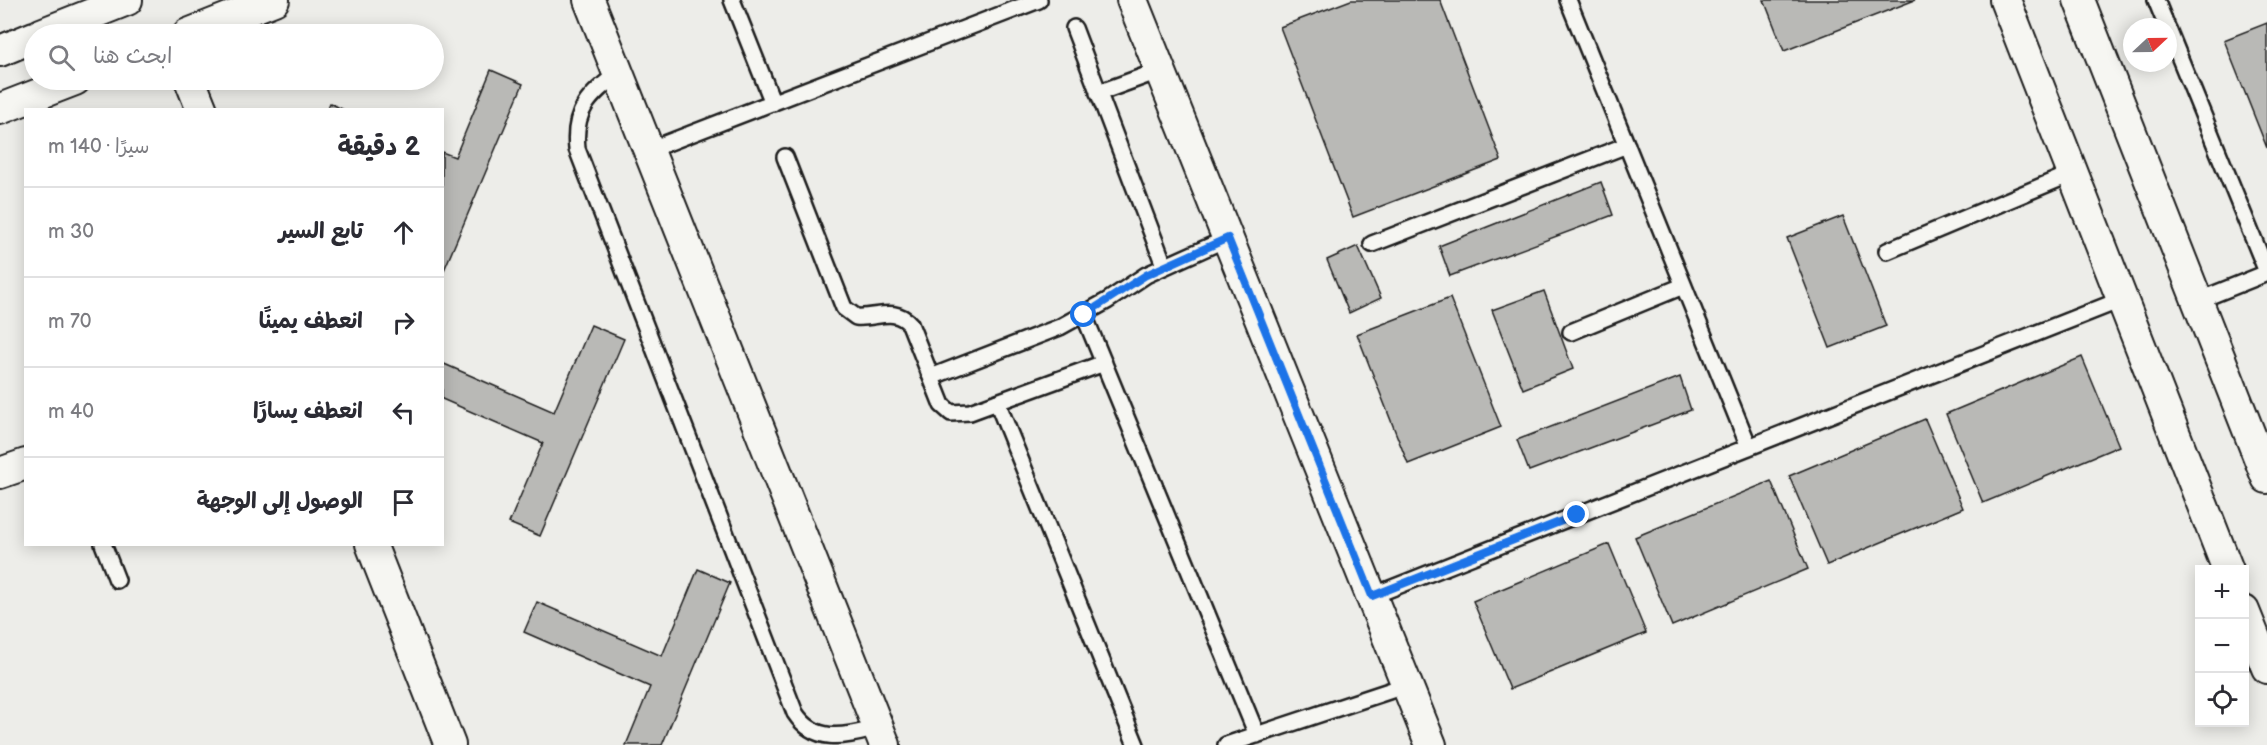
<!DOCTYPE html>
<html lang="ar">
<meta charset="utf-8">
<style>
body{margin:0;font-family:"Balsamiq Sans","Playpen Sans Arabic",sans-serif;background:#f2f2f3;color:#2b2b33;direction:rtl}
.controls{position:absolute;right:18px;bottom:18px;display:grid;overflow:hidden;border-radius:0px;box-shadow:0 3px 15px #0003}
.controls button{width:54px;height:54px;display:grid;place-items:center;padding:0;border:0;border-bottom:2px solid #e1e1e2;background:#fff;color:#2b2b33;font:30px sans-serif}
.compass{position:absolute;left:2123px;top:18px;width:54px;height:54px;border-radius:50%;background:#fff;box-shadow:0 3px 15px #0003;rotate:68deg}
.stop{position:absolute;width:18px;height:18px;margin:-14px;border:4px solid #1a73e8;border-radius:50%;background:#fff}
.stop.end{background:#1a73e8;border-color:#fff;box-shadow:0 2px 6px #0008}
.list{margin:0;padding:0;list-style:none}
h2{display:flex;justify-content:space-between;align-items:center;height:78px;margin:0;padding:0 24px;font-size:26px}
h2 small{font-size:20px;font-weight:400;color:#7c7c81}
.list li{display:grid;grid-template-columns:39px 1fr auto;gap:18px;align-items:center;box-sizing:border-box;height:90px;padding:0 24px;border-top:2px solid #e1e1e2}
.list b{display:block;font-size:22px;white-space:nowrap}
.list em{font-size:20px;font-style:normal;color:#7c7c81}
.icon{flex:none;width:33px;height:33px;fill:none;stroke:currentColor;stroke-width:2;stroke-linecap:round;stroke-linejoin:round}
.map{position:relative;flex:none;width:2267px;height:745px;overflow:hidden;direction:ltr}
.search{position:absolute;background:#fff;box-shadow:0 3px 15px #0003;left:24px;top:24px;width:420px;height:66px;display:flex;align-items:center;gap:15px;box-sizing:border-box;padding:0 21px;border-radius:33px;color:#7c7c81;font-size:22px}
.panel{position:absolute;background:#fff;box-shadow:0 3px 15px #0003;left:24px;top:108px;width:420px;height:438px;border-radius:0px;direction:rtl}
.map>svg:first-child{display:block}
.building{fill:#b9b9b6;stroke:#1c1c1c;stroke-width:1.5}
.lines{fill:none;stroke-linecap:round;stroke-linejoin:round}
.service-casing{stroke:#1c1c1c;stroke-width:20}
.minor-casing{stroke:#1c1c1c;stroke-width:34}
.service{stroke:#f6f6f2;stroke-width:15}
.minor{stroke:#f6f6f2;stroke-width:30}
.route{stroke:#1a73e8;stroke-width:8}
</style>
<div class="map">
<svg width="2267" height="745" viewBox="0 0 2267 745">
<rect width="100%" height="100%" fill="#edede9"/>
<filter id="ink" filterUnits="userSpaceOnUse"><feTurbulence type="fractalNoise" baseFrequency=".0167" numOctaves="2"/><feDisplacementMap in="SourceGraphic" scale="12" xChannelSelector="R" yChannelSelector="G"/><feConvolveMatrix kernelMatrix="1 2 1 2 8 2 1 2 1" color-interpolation-filters="sRGB"/></filter>
<g filter="url(#ink)">
<path class="building" d="M1351,0H1440L1501,160L1353,217L1280,27Z
M1764,0H1915L1784,51Z
M2267,23V148L2224,40Z
M491,70L523,84L442,275V152L455,157Z
M330,103L344,110H327Z
M1601,182L1613,215L1450,276L1439,246Z
M1843,216L1886,326L1830,348L1787,238Z
M1358,246L1381,298L1349,313L1327,260Z
M1544,291L1573,369L1523,389L1492,310Z
M1450,298L1501,427L1408,464L1357,334Z
M591,325L624,339L540,536L509,523L543,443L442,399V363L554,412Z
M2082,357L2119,446L1983,503L1946,414Z
M1680,377L1691,410L1529,471L1517,440Z
M1925,419L1963,508L1827,565L1789,476Z
M1771,481L1808,569L1672,626L1635,537Z
M1609,544L1646,633L1510,689L1473,601Z
M698,569L730,583L662,745H626L650,687L524,632L537,602L662,656Z"/>
<g class="lines">
<g class="service-casing">
<path id="service" d="M732,0L773,103
M1568,0L1749,447
M2156,0L2167,27
M1074,28L1164,265
M2168,29L2267,272
M618,73C589,96 573,110 577,149L795,713C816,745 845,736 878,728
M1098,93L1161,70
M649,150L1039,0
M785,157L844,308L856,317C876,319 894,306 910,324L942,405L951,413L970,412L1104,363
M1372,244L1627,145
M1887,251L2073,173
M2197,301L2267,273
M1084,315L1257,735
M1571,332L1683,286
M931,377L1060,327L1107,301L1146,275L1228,238
M997,402L1136,745
M103,544L117,580
M1372,596L2123,299
M1226,745L1407,685"/>
</g>
<g class="minor-casing">
<path id="minor" d="M589,0L885,745
M1132,0L1431,745
M2005,0L2228,570
M2079,0L2267,478
M41,34L127,0
M188,34L274,0
M0,51L34,37
M190,80L202,110
M0,109L75,80
M0,473L26,464
M371,544L450,745
M2244,611L2267,668"/>
</g>
<use href="#service" class="service"/>
<use href="#minor" class="minor"/>
</g>
</g>
<g class="lines" filter="url(#ink)">
<path class="route" d="M1084,315L1146,275L1228,238L1372,596L1577,515"/>
</g>
</svg>
<div class="controls">
<button>+</button>
<button>−</button>
<button><svg class="icon" aria-label="locate" viewBox="0 0 24 24"><circle cx="12" cy="12" r="6"/><path d="M12 2v4M12 18v4M2 12h4M18 12h4"/></svg></button>
</div>
<svg class="compass" viewBox="-18 -18 36 36"><path d="M0-13l5 13h-10z" fill="#e53935"/><path d="M0 13l5-13h-10z" fill="#7c7c81"/></svg>
<div class="stop" style="left:1084px;top:315px"></div>
<div class="stop end" style="left:1577px;top:515px"></div>
<div class="search"><svg class="icon" aria-label="search" viewBox="0 0 24 24"><circle cx="10" cy="10" r="6"/><path d="M15 15l6 6"/></svg>ابحث هنا</div>
<section class="panel">
<h2>2 دقيقة<small>سيرًا · 140 m</small></h2>
<ul class="list">
<li><svg class="icon" aria-label="ahead" viewBox="0 0 24 24"><path d="M12 20V5M6 11l6-6 6 6"/></svg><div><b>تابع السير</b></div><em>30 m</em></li>
<li><svg class="icon" aria-label="right" viewBox="0 0 24 24"><path d="M7 20v-9h11M14 6l5 5-5 5"/></svg><div><b>انعطف يمينًا</b></div><em>70 m</em></li>
<li><svg class="icon" aria-label="left" viewBox="0 0 24 24"><path d="M17 20v-9H6M10 6l-5 5 5 5"/></svg><div><b>انعطف يسارًا</b></div><em>40 m</em></li>
<li><svg class="icon" aria-label="arrive" viewBox="0 0 24 24"><path d="M6 21V4h12l-3 4 3 4H6"/></svg><div><b>الوصول إلى الوجهة</b></div></li>
</ul>
</section>
</div>
